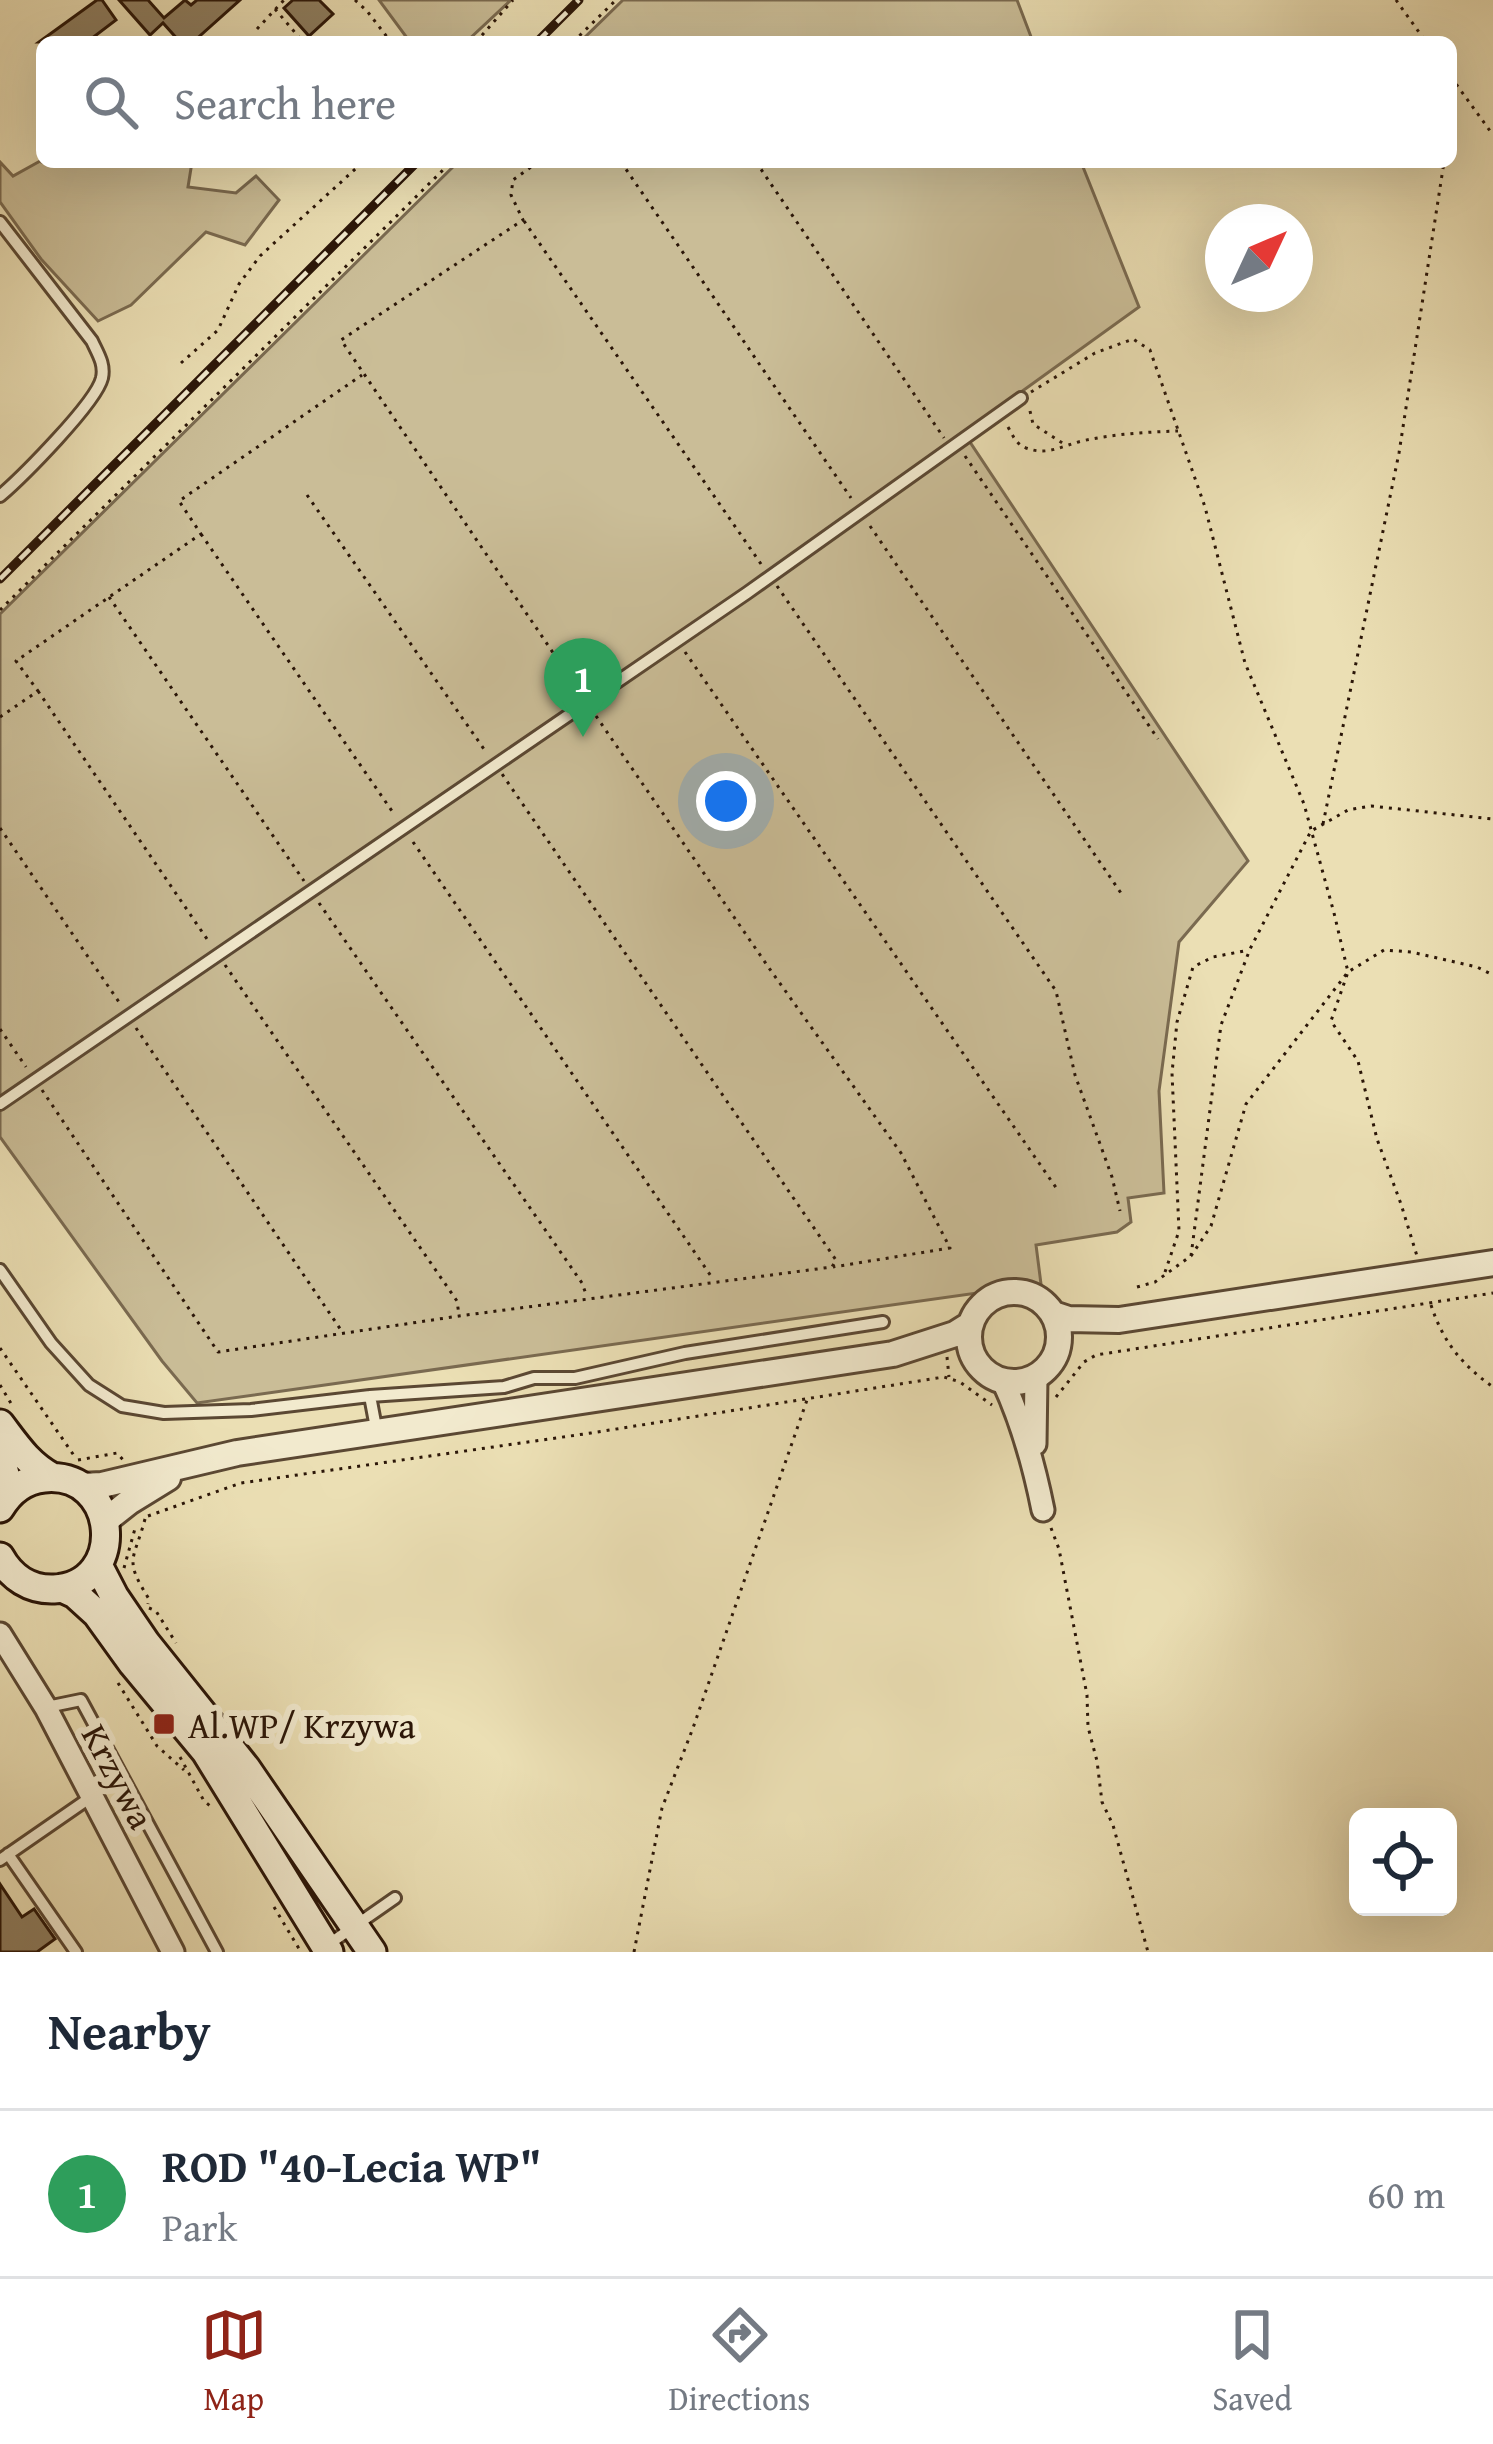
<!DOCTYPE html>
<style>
body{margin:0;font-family:"Gentium Book Plus",serif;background:#f6f6f7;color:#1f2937}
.controls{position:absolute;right:36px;bottom:36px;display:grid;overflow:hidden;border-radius:18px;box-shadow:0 12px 48px #0002}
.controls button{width:108px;height:108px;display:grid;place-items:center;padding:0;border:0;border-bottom:3px solid #e0e1e3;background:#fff;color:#1f2937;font:60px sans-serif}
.compass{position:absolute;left:1205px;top:204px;width:108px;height:108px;border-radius:50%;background:#fff;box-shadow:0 12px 48px #0002;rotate:46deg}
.you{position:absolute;left:726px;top:801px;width:42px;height:42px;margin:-30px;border:9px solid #fff;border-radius:50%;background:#1a73e8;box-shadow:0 0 0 18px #1a73e833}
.badge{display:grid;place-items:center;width:78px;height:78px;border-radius:50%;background:#8f2418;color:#fff;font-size:39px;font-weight:700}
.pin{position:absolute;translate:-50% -99px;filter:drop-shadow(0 3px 6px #0008)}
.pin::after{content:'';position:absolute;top:63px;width:42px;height:36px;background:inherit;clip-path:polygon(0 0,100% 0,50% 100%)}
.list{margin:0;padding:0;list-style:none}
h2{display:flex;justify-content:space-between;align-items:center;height:156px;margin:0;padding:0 48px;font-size:51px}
h2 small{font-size:39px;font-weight:400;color:#747a83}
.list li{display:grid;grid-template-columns:78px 1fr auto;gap:36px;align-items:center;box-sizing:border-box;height:168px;padding:0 48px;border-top:3px solid #e0e1e3}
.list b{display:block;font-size:45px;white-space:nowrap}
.list p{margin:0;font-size:39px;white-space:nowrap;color:#747a83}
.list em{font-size:39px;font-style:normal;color:#747a83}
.icon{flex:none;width:66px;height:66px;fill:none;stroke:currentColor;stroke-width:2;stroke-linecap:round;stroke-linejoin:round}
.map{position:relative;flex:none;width:1493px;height:1952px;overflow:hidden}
.search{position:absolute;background:#fff;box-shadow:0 12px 48px #0002;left:36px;right:36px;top:36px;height:132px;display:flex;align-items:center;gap:30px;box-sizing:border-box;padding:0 42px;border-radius:18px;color:#747a83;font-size:45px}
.sheet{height:324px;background:#fff}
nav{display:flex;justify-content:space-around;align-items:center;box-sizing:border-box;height:168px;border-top:3px solid #e0e1e3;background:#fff;font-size:33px;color:#747a83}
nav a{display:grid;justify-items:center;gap:6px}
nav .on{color:#8f2418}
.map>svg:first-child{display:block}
.green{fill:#cabd97;stroke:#7a6a50;stroke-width:3}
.building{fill:#8f7f61;stroke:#2b1608;stroke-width:3}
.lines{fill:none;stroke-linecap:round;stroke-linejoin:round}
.service-casing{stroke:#5b4833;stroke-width:16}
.minor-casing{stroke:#5b4833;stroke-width:27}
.tertiary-casing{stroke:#5b4833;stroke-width:30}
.secondary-casing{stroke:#2b1608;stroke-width:33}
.path{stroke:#2b1608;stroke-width:3;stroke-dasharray:3 6;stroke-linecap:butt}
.service{stroke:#f2eace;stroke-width:10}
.minor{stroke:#f2eace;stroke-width:21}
.tertiary{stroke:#f2eace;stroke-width:24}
.secondary{stroke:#f2eace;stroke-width:27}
.rail-casing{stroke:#2b1608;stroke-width:9}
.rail{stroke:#f2eace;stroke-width:4.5;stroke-dasharray:14;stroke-linecap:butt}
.poi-dot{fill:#8f2418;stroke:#f2eace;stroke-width:4.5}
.labels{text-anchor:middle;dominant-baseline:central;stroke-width:12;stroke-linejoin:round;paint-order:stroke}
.poi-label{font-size:36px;fill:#2b1608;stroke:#f2eace;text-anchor:start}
.street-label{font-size:36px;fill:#2b1608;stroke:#f2eace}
</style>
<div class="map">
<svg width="1493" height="1952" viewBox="0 0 1493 1952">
<rect width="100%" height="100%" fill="#ebdfb4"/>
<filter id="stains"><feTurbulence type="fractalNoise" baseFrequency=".00167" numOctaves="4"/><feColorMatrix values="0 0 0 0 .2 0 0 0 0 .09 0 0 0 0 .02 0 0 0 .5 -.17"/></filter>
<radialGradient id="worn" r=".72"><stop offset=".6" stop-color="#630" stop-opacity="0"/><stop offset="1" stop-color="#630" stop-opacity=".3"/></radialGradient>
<path class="green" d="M379,0H511L466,42H410Z
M623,0H1017L1033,42H580Z
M42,160V162H192L188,187L236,193L256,176L279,200L245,245L206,232L131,305L98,321L41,259L0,202V162L13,176Z
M458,162H1081L1139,307L964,433L1248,861L1179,942L1159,1091L1164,1193L1128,1198L1131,1222L1117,1232L1036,1245L1041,1284L197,1403L162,1361L0,1137V614Z"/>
<path class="building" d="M97,0H102L116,20L87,42H39Z
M119,0H148L164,18L185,0L191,5L197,0H240L193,42H180L163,23L150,35Z
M293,0H319L333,14L309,36L284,8Z
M0,1884L22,1917L34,1909L55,1939L37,1952H0Z"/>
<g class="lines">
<g class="service-casing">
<path id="service" d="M0,222L92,341C98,354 105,364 102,378C96,403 22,477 0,496
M0,1104L747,593L1021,398
M0,1270L51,1343L89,1385L122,1406L164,1413L251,1410L370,1396L504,1387L534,1378H575L685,1353L883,1322
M370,1396L377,1433
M47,1707L81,1700L217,1952
M8,1854L76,1952
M0,1860L91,1797
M329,1944L395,1898"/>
</g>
<g class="minor-casing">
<path id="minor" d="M1003,1381C1022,1422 1034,1465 1043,1510
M1035,1444L1036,1377
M0,1634L46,1708L173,1952"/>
</g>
<g class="tertiary-casing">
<path id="tertiary" d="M969 1337a45 45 0 1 1 90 0a45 45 0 1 1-90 0Z
M1053,1314L1068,1319L1119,1320L1493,1263
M81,1486L102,1485L237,1453L893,1354L955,1334L971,1324
M105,1521L129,1502L168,1478"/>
</g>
<g class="secondary-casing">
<path id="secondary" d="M0,1424C16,1445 28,1464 52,1477
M0,1455L7,1482L3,1503
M0,1508C10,1491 24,1480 44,1478C119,1470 129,1585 54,1589C30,1590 11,1577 0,1557
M98,1565L114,1596L146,1643L246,1768L372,1952
M62,1588L75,1594L97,1614L133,1664L206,1752L329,1952"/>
</g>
<path class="path" d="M355,0L367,11L391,42
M1396,0L1426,42
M275,9L303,42
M257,29L284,0
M476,42L513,0
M573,42L616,0
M1451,77L1493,135
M1451,93V120
M538,162L513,180L511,195L523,220L341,340L577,688
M621,162L851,498
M756,162L944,438
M524,221L761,564
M181,363L218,330L239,284L260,256L363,162
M1031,392L1095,353L1133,339L1150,350L1205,507L1245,663L1304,804L1334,913L1348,972L1331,1021L1358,1061L1377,1139L1401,1204L1417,1256
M1030,411L1033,424L1064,444
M1008,427C1013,436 1016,444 1026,448C1048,456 1061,446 1082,441C1113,434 1146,432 1178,431
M965,456L1158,739
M307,495L486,752
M870,526L1123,896
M201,534L394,814
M777,586L1056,991L1075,1075L1112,1177L1120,1211
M109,597L304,881
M0,610L451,162
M685,652L1057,1189
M38,691L209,942
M596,716L769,968L901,1153L950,1248L833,1267
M0,717L38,691L16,661L201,534L179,501L362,375
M1323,824L1399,453L1444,162
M0,828L121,1005
M413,842L713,1279
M319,903L582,1283L587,1297
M225,965L457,1301L459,1315
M136,1028L343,1333
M0,1029L26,1067
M42,1090L218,1352L459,1316L832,1267L836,1260L502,774
M1191,1256L1221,1025L1250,949L1311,831L1348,810L1371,806L1493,819
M1165,1272L1179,1231L1172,1073L1177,1022L1193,967L1213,957L1249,950
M1137,1287L1155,1282L1191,1256L1211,1226L1246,1104L1348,972L1384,950L1411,952L1477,967L1493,975
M1431,1305C1443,1342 1462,1365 1493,1387
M0,1348L75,1457
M947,1357L949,1377
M0,1385L12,1405
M1056,1397L1084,1362L1096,1355L1493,1293
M78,1460L117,1453L124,1461
M148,1516L241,1483L591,1433L944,1377L960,1382L992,1405
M145,1519C134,1561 123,1558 149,1599L148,1604
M1051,1528L1059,1549L1087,1695L1088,1727L1097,1761L1102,1802L1113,1825L1148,1952
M124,1568L136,1525
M149,1608L156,1611L176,1643
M118,1683L157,1746L184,1770
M180,1757L204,1801L214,1809
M274,1907L301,1952
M634,1952L662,1808L693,1728L807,1400"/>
<use href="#service" class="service"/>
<use href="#minor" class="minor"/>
<use href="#tertiary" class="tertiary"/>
<use href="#secondary" class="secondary"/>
<g class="rail-casing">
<path id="rail" d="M537,42L579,0
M0,579L417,162"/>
</g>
<use href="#rail" class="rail"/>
</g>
<rect class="poi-dot" x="152" y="1712" width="24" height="24" rx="6"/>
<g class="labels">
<g class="poi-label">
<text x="188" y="1724">Al.WP/ Krzywa</text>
</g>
<g class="street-label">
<text transform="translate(119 1776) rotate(62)">Krzywa</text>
</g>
</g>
<rect width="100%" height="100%" filter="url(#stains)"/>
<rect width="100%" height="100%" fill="url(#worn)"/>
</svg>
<div class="controls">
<button><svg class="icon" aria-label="locate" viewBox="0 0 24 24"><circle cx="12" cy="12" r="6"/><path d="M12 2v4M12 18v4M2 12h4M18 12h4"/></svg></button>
</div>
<svg class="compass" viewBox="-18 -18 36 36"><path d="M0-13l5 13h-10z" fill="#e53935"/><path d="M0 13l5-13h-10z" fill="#747a83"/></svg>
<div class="you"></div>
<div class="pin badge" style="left:583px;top:737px;background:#2e9e5b">1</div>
<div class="search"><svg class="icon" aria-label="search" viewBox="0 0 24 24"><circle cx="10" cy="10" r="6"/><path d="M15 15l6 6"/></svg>Search here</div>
</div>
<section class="sheet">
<h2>Nearby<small></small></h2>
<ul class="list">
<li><span class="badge" style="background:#2e9e5b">1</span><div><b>ROD &quot;40-Lecia WP&quot;</b><p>Park</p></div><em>60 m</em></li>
</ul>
</section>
<nav>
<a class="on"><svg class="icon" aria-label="map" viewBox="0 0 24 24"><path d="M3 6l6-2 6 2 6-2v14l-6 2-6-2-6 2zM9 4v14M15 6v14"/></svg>Map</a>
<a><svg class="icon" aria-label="directions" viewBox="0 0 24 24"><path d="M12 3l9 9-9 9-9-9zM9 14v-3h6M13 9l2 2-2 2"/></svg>Directions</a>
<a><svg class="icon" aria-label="saved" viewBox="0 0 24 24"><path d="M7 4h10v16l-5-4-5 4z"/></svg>Saved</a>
</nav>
